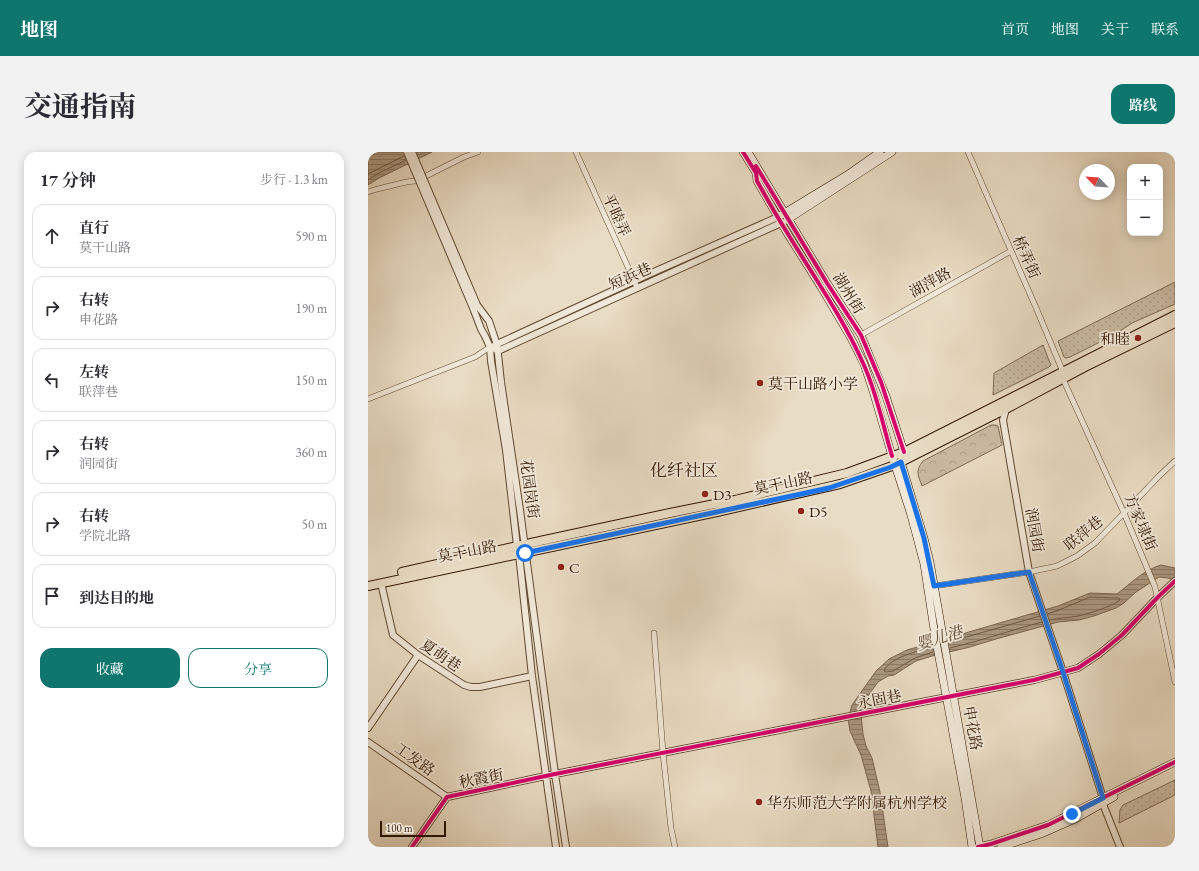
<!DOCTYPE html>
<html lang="zh">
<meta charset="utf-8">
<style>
body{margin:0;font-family:"EB Garamond","Noto Serif SC",serif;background:#f2f2f3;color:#2b2b33}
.controls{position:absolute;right:12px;top:12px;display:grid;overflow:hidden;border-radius:8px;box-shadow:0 2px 10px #0003}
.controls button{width:36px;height:36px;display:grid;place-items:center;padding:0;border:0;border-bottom:1px solid #e1e1e2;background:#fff;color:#2b2b33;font:20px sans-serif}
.compass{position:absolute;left:711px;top:12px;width:36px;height:36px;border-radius:50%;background:#fff;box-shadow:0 2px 10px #0003;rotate:295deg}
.scale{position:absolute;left:12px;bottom:10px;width:66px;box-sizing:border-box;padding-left:4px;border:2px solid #331801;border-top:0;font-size:11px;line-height:14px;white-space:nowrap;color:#331801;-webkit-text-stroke:3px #f1e8d9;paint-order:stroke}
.stop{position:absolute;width:12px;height:12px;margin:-9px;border:3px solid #1a73e8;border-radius:50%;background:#fff}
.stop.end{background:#1a73e8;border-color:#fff;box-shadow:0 1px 4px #0008}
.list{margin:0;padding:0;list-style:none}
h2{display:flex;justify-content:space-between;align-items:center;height:52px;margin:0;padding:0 16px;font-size:17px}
h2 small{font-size:13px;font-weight:400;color:#7c7c81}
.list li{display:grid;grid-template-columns:26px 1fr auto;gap:12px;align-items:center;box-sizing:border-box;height:64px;margin:0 8px 8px;padding:0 8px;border:1px solid #e1e1e2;border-radius:12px}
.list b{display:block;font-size:15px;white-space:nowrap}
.list p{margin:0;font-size:13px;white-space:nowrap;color:#7c7c81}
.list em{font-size:13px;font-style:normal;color:#7c7c81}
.actions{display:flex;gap:8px;padding:12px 16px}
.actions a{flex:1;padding:9px 0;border:1px solid #0f766e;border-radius:12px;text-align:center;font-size:14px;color:#0f766e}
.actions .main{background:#0f766e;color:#fff}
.icon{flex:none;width:22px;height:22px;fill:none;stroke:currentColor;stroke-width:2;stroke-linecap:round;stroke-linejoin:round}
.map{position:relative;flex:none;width:807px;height:695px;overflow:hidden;border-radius:12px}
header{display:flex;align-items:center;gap:24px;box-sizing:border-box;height:56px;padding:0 20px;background:#0f766e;color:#fff}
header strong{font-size:19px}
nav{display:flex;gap:22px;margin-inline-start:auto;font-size:14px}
.intro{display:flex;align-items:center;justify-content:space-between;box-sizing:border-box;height:96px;padding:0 24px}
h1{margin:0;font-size:28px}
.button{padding:10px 18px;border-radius:12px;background:#0f766e;color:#fff;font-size:14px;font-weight:700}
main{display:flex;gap:24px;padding:0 24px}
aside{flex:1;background:#fff;border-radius:12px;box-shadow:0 2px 10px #0003}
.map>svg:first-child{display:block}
.grass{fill:url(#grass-dots);stroke:#7e6a52}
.park{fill:url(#park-crowns);stroke:#7e6a52}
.water{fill:url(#water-rules);stroke:#7b654e}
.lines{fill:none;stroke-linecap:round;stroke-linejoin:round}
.shore{stroke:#6f5842;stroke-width:1}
.minor-casing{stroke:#604932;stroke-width:6}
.tertiary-casing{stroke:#604932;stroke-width:8}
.secondary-casing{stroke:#331801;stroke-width:8}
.primary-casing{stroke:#331801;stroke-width:10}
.minor{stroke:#f1e8d9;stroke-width:5}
.tertiary{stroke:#f1e8d9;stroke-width:6}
.secondary{stroke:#f1e8d9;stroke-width:7}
.primary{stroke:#e9dcc4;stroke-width:8}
.tertiary-bridge-casing{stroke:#604932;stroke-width:8;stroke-linecap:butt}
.tertiary-bridge{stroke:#f1e8d9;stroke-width:6}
.cycleway-casing{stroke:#f1e8d9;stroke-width:6}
.cycleway{stroke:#d6006c;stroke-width:4}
.route{stroke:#1a73e8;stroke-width:5}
.poi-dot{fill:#8f2418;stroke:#f1e8d9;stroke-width:1.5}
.labels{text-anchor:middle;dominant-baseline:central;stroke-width:3.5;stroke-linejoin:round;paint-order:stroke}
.street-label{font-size:15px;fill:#331801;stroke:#f1e8d9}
.poi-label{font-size:15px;fill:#331801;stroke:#f1e8d9;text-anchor:start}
.water-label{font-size:16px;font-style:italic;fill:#634c35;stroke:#f1e8d9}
.quarter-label{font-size:17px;fill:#331801;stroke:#f1e8d9}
</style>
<header>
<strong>地图</strong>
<nav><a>首页</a><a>地图</a><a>关于</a><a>联系</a></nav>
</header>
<div class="intro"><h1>交通指南</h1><a class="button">路线</a></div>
<main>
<aside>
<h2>17 分钟<small>步行 · 1.3 km</small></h2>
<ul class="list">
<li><svg class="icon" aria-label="ahead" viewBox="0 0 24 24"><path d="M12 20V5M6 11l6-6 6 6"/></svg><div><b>直行</b><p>莫干山路</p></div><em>590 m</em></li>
<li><svg class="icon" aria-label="right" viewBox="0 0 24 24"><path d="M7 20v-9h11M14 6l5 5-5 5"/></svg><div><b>右转</b><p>申花路</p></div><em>190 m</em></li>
<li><svg class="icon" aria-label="left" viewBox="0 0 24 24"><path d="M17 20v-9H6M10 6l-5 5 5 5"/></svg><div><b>左转</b><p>联萍巷</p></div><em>150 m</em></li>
<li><svg class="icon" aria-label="right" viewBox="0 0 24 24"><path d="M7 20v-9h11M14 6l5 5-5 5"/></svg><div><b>右转</b><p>润园街</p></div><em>360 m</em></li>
<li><svg class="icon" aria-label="right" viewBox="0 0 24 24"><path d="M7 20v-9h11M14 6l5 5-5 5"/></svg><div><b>右转</b><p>学院北路</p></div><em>50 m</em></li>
<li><svg class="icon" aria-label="arrive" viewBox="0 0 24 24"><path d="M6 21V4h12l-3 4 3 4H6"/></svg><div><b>到达目的地</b></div></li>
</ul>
<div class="actions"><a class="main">收藏</a><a>分享</a></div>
</aside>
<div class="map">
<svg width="807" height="695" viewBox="0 0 807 695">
<defs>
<pattern id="grass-dots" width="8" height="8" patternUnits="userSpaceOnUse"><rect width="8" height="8" fill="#cabba3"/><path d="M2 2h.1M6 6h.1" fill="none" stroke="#aea08b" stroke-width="1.8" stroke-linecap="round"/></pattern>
<pattern id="park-crowns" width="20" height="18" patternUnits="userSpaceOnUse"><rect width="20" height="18" fill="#cabba3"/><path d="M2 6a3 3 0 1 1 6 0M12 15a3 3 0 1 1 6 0" fill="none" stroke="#aea08b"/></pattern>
<pattern id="water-rules" width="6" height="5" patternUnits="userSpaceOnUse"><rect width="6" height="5" fill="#ab9982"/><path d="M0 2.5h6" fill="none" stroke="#8c7c68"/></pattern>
</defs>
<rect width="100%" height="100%" fill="#e9dcc4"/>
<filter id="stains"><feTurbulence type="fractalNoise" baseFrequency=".005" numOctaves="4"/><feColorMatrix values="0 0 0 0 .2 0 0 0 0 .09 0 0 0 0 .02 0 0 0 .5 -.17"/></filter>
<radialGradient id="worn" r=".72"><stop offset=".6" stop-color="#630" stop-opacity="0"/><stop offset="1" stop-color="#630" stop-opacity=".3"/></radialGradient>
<path class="grass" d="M807,130V152L764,171L746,183L702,205L698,206L696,205L690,189Z
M675,193L682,211L683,213L681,215L625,243L626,221Z
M807,628V643L751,671L752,658L755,653Z"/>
<path class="park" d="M623,273H627L630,274L634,293L554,334C550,323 547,319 555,309Z"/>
<path class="water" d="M8,0H64L11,26L0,33V5L5,3Z
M793,413L807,416V428L800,426L791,425L768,440L756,451L748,456L726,464L711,468L690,470L628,487L602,495L564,504L548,509L526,523L520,524L510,530L500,544L496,554L493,563L495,582L498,594L504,606L512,640L520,695H510L503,639L493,603L482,579L480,567L484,553L508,519L521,507L539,498L690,454L722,441L749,442C763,431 776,418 793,413Z"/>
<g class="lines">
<path class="shore" d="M0,22L36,4
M0,28L9,22L38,8
M679,462L691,458L722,445L750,446L752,447L751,449C739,456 723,461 710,464C700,466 691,466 682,468
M581,490L672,464
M564,495C551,499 522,505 516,519L518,520L525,519L547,506L565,500
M582,496C613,489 643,478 674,470"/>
<g class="minor-casing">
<path id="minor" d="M208,0L269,135
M600,0L669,158L695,220
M0,40C7,37 15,36 22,34C31,32 39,29 48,29L96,5L110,0
M493,183L643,99
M695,227L756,361L787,435L807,530
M0,247L107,205L122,195
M566,434L661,420L689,414L709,404L727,391L756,361L791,324L807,309
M286,481L295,601L303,676L307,695"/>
</g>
<g class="tertiary-casing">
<path id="tertiary" d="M109,153L121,169L129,193L133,230L152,358L187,622L198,695
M105,156L113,177L117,184L122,195L123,209L138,298L149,394L151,402L164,524L188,695
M127,193L279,123L410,65
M127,197L130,199L413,71
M638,257L635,268L661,420L695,520L735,646V652L752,695
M13,431L25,483L50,503L96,533L103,535H112L164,524
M0,576L50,503
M0,590L79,645
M44,695L79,645L187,622L666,528L710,516L731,502L754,483L790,445L807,429"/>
</g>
<g class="secondary-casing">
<path id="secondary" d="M375,0L388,21L389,29L419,81L453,135L483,186L496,212L505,239L524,304L543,363L556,412L567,484L597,646L604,695
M380,0L459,131L493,183L518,244L536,300L533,310L556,386L562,410L612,695
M413,63L479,23L512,0
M419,68L524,0
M610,695L623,692L680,673L807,610
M633,695L673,682L709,666L746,645"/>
</g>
<g class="primary-casing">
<path id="primary" d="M34,420L149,394L302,361L367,348L479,321L536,300L807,163
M0,434L349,360L472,332L527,313L638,257L717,215L807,171"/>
</g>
<use href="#minor" class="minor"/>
<use href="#tertiary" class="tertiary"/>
<use href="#secondary" class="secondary"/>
<use href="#primary" class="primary"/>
<g class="tertiary-bridge-casing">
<path id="tertiary-bridge" d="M39,0L105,156
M44,0L109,153"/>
</g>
<use href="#tertiary-bridge" class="tertiary-bridge"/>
<g class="cycleway-casing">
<path id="cycleway" d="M375,0L388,21L389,29C399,47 409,65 420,82C446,125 475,166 495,211C509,241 515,274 524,304
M388,14L459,131L493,183L513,230L536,300
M44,695L79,645L187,622L666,528L710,516L731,502L754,483L790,445L807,429
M610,695L623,692L680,673L807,610"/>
</g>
<use href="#cycleway" class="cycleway"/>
</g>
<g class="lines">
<path class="route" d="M157,401L461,336L523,315L533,310L556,386L566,434L661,420L695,520L735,646L704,662"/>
</g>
<g class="poi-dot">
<circle cx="770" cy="186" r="4"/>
<circle cx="392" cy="231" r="4"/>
<circle cx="337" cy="342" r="4"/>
<circle cx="433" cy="359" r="4"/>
<circle cx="193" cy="415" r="4"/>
<circle cx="391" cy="650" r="4"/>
</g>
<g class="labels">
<g class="street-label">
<text transform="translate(249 63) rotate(66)">平睦弄</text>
<text transform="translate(659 105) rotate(66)">桥弄街</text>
<text transform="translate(262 124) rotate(-24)">短浜巷</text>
<text transform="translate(562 130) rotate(-29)">湖萍路</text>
<text transform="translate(481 141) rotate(58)">湖州街</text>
<text transform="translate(415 331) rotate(-12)">莫干山路</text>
<text transform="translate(162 337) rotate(82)">花园岗街</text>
<text transform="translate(773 370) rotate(67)">方家埭街</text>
<text transform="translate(667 378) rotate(80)">润园街</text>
<text transform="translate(715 381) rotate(-39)">联萍巷</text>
<text transform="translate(99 399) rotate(-11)">莫干山路</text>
<text transform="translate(73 503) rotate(34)">夏萌巷</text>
<text transform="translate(511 547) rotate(-11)">永固巷</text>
<text transform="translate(605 576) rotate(80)">申花路</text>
<text transform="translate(47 607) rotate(35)">工发路</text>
<text transform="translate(113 626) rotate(-11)">秋霞街</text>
</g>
<g class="poi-label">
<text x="762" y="186" text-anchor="end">和睦</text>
<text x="400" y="231">莫干山路小学</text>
<text x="345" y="342">D3</text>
<text x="441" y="359">D5</text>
<text x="201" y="415">C</text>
<text x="399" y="650">华东师范大学附属杭州学校</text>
</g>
<g class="water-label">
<text transform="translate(571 486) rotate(-17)">婴儿港</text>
</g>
<g class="quarter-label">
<text x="316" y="318">化纤社区</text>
</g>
</g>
<rect width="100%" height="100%" filter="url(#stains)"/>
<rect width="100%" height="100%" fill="url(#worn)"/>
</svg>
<div class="controls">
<button>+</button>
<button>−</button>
</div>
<svg class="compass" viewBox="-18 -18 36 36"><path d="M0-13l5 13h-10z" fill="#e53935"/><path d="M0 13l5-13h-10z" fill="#7c7c81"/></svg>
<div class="scale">100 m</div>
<div class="stop" style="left:157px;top:401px"></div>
<div class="stop end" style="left:704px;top:662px"></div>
</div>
</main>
